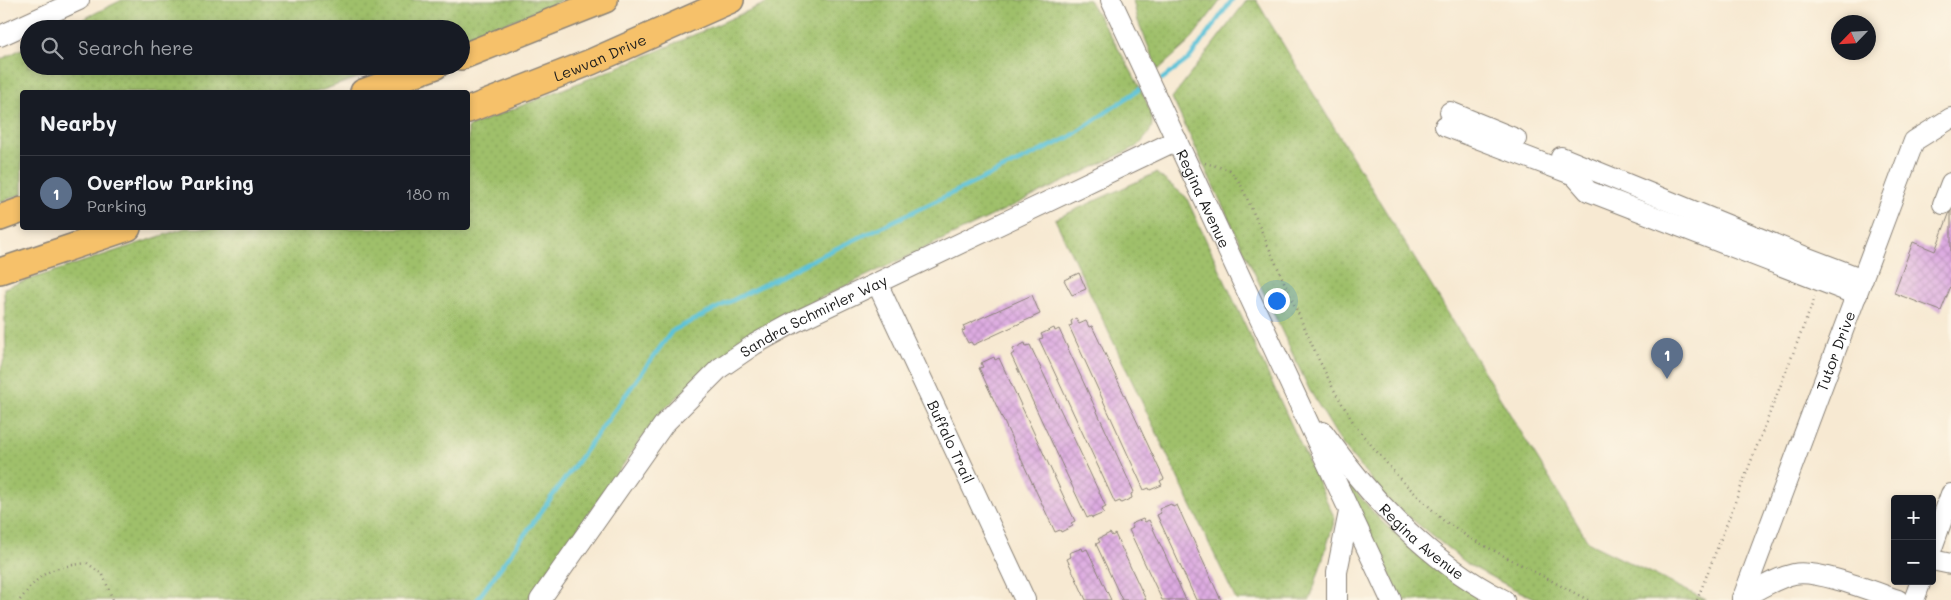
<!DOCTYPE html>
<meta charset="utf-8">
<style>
body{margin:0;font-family:Mali,sans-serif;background:#20242c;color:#f1f3f6}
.controls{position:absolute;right:15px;bottom:15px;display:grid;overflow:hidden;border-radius:5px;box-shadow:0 2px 8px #0003}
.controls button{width:45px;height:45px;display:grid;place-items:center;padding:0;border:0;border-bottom:1px solid #363941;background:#171b24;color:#f1f3f6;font:25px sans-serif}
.compass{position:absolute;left:1831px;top:15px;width:45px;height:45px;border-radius:50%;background:#171b24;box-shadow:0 2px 8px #0003;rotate:245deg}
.you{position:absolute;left:1276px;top:300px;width:18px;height:18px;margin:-12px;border:4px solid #fff;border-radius:50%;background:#1a73e8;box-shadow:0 0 0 8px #1a73e833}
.badge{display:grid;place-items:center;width:32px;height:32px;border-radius:50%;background:#b45309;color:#fff;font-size:16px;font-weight:700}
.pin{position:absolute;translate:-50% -41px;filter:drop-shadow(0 1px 2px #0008)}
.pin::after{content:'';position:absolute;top:26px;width:18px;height:15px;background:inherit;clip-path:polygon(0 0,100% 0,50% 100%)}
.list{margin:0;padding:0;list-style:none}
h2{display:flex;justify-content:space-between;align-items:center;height:65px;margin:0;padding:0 20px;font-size:21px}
h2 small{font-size:16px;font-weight:400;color:#9ea1a6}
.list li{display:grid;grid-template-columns:32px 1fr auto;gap:15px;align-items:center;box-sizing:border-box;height:75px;padding:0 20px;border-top:1px solid #363941}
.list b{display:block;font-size:19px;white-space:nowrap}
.list p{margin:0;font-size:16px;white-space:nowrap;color:#9ea1a6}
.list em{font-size:16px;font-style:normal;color:#9ea1a6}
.icon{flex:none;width:28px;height:28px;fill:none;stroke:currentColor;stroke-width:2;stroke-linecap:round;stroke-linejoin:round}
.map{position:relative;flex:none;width:1951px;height:600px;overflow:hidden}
.search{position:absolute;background:#171b24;box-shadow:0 2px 8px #0003;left:20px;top:20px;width:450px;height:55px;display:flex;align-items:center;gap:12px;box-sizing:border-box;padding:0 18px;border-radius:28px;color:#9ea1a6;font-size:19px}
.panel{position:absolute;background:#171b24;box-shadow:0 2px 8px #0003;left:20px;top:90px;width:450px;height:140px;border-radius:5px}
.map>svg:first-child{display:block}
.grass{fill:url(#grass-dots);stroke:#5e6e43}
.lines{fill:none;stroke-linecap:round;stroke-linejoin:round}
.stream{stroke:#5bc2d8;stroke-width:4.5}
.building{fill:url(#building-cross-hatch)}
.minor-casing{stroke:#8a8277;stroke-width:22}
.major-casing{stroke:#8a8277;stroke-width:28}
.path{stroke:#8a8277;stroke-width:2.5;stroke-dasharray:1 4;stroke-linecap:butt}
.minor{stroke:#fff;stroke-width:20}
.major{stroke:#f6c16b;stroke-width:25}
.labels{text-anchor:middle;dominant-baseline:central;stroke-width:4;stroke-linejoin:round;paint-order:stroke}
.street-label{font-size:15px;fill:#1c1c1c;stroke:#fcf5e5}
</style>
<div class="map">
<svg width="1951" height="600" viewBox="0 0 1951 600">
<defs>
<pattern id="grass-dots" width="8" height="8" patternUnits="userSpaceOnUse" patternTransform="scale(1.25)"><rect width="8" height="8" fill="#9fc06a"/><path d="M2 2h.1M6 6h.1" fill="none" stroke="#88a45b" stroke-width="1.8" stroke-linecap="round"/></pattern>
<pattern id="building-cross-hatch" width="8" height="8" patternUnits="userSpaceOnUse" patternTransform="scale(1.25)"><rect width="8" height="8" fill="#ddabe1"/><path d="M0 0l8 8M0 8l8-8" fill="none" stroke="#bd93c0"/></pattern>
</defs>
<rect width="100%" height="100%" fill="#fcf5e5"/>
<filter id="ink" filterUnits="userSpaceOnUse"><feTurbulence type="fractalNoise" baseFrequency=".02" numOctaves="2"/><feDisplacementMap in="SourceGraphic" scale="10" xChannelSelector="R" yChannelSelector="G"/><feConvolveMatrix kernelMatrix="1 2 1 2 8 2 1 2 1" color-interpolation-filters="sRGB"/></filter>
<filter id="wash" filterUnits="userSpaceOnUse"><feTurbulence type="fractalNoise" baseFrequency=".0096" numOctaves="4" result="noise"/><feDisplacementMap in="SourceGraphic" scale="20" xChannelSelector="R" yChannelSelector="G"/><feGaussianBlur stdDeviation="1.12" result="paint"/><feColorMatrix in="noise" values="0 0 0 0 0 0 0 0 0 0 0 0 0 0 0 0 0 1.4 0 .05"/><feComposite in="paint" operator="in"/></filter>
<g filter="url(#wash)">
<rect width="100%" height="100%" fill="#f7e9d2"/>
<path class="grass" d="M122,0H563L461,41V29H63Z
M773,0H1089C1102,23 1153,100 1152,123C1152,132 1143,140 1138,146L772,321L718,360L660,413L527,600H0V372L6,353L4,288L185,228H468V127L646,56Z
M1133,0H1221L1189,42L1158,70L1138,21Z
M1247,0H1256L1589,543L1706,600H1538L1512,588L1469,565L1389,501L1342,444L1310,391L1172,98Z
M29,45V66H391L317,92H22V194L0,202V60Z
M1156,173L1186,197L1335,519L1310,600H1236L1055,219Z
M1347,486L1352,487L1380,520L1440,572L1484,600H1402Z"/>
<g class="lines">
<path class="stream" d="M1162,79L1189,59L1232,0
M477,600L672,331L812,260L1070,137L1140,89"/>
</g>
<g id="blocks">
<path class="building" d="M1951,209V286L1941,311L1894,293L1913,242L1935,251Z
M1079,273L1086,289L1072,295L1064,280Z
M1032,295L1040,314L973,345L971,342L968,343L962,331L965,330L963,326Z
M1076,318L1079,324L1086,321L1089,327L1092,326L1164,479L1160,481L1162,485L1150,490L1149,488L1144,490L1069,326L1072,325L1071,321Z
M1054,328L1055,331L1059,329L1134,492L1131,494L1132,498L1121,503L1120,501L1115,503L1039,339L1043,338L1041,334Z
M1025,343L1026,346L1030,345L1106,507L1102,509L1104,513L1092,518L1091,516L1087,518L1011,355L1014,353L1013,349Z
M994,357L995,360L999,358L1075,521L1071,523L1073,526L1061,532L1060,530L1055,532L979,368L983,367L981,363Z
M1171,504L1173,507L1177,505L1221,600H1196L1157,515L1161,513L1159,509Z
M1143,519L1145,522L1149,520L1186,600H1162L1129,530L1133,528L1131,524Z
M1110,533L1112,536L1115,534L1146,600H1122L1096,544L1100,542L1098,539Z
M1082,548L1083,551L1087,549L1111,600H1086L1067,559L1071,557L1069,553Z"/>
</g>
</g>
<g filter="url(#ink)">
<use href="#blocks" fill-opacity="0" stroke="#8a8277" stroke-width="1"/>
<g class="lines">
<g class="minor-casing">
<g id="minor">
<path id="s1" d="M1111,0L1391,600"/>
<path d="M0,36L79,0"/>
<path d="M1450,112L1516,139"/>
<path d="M1445,126L1574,175L1588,191L1857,295"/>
<path d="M1561,157L1808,258L1863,279"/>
<path d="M1943,204L1951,183"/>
<path id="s2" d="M877,283L1025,600"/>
<path id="s3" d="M1323,432C1371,499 1429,562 1504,600"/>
<path d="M1932,548L1951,494"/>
<path d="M1932,560L1951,564"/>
<path d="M1742,598C1759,589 1776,578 1794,574C1817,569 1874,592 1898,600"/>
<path id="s4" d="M540,600L664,424L720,368L755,344L795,322L1177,140"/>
<path d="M1337,600V572L1349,512"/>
<path id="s5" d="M1742,600L1914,141L1951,118"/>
<path d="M1914,600L1921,581"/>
</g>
</g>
<g class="major-casing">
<g id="major">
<path d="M461,57L605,0"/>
<path d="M363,92L436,66"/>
<path id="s6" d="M468,110L591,62L731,0"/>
<path d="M0,218L22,210"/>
<path d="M0,271L128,228"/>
</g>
</g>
<path class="path" d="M1205,163L1230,170L1241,185L1318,358L1334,390L1356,427L1401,480L1443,520L1468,537L1588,600
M20,600C43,570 50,568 87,563L103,575L113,600
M1697,600L1815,297"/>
<use href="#minor" class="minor"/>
<use href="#major" class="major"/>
</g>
</g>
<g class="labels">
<g class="street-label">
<text stroke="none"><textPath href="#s6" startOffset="142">Lewvan Drive</textPath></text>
<text stroke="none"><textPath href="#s1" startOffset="219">Regina Avenue</textPath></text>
<text stroke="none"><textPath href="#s4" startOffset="402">Sandra Schmirler Way</textPath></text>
<text stroke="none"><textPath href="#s5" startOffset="266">Tutor Drive</textPath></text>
<text stroke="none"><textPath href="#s2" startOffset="175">Buffalo Trail</textPath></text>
<text stroke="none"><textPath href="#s3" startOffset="148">Regina Avenue</textPath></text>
</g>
</g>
</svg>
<div class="controls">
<button>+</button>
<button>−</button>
</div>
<svg class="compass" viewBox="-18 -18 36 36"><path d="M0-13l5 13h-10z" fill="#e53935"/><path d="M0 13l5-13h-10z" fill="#9ea1a6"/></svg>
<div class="you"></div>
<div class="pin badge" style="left:1667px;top:379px;background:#5c6f8a">1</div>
<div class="search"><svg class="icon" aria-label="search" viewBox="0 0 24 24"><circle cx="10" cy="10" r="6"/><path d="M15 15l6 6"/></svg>Search here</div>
<section class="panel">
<h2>Nearby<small></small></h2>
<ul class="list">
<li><span class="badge" style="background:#5c6f8a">1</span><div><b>Overflow Parking</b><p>Parking</p></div><em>180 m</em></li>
</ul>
</section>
</div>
